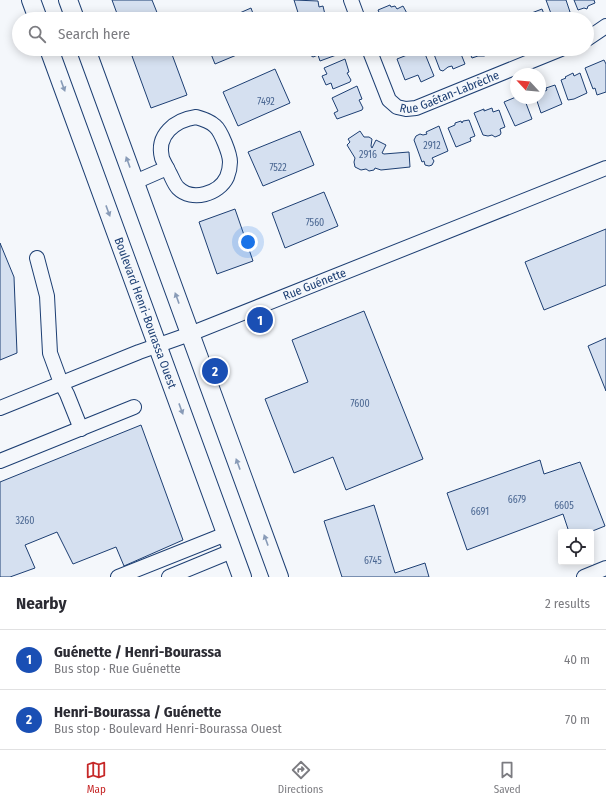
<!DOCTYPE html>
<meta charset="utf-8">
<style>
body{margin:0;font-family:"Fira Sans Condensed",sans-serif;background:#f7f7f7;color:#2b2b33}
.controls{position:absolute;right:12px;bottom:12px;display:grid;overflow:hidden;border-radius:4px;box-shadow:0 2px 10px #0003}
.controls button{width:36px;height:36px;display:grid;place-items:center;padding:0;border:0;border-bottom:1px solid #e1e1e2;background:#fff;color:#2b2b33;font:20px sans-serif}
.compass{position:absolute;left:510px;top:68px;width:36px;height:36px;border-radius:50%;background:#fff;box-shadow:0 2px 10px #0003;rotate:296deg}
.you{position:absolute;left:248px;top:242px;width:14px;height:14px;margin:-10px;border:3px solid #fff;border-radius:50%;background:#1a73e8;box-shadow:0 0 0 6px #1a73e833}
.badge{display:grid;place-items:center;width:26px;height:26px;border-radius:50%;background:#c62828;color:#fff;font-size:13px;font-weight:700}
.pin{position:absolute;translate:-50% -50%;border:2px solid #fff;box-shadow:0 1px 4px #0006}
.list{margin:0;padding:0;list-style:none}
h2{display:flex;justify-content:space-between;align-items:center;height:52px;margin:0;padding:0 16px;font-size:17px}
h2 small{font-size:13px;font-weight:400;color:#7c7c81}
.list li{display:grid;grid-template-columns:26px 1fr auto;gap:12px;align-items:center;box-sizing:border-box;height:60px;padding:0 16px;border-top:1px solid #e1e1e2}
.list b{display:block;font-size:15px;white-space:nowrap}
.list p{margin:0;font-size:13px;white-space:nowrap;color:#7c7c81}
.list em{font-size:13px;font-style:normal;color:#7c7c81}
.icon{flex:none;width:22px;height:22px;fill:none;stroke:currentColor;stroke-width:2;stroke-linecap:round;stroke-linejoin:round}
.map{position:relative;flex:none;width:606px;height:577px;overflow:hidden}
.search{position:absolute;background:#fff;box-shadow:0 2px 10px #0003;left:12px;right:12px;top:12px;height:44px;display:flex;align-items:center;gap:10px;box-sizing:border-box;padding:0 14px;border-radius:22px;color:#7c7c81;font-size:15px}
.sheet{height:172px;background:#fff}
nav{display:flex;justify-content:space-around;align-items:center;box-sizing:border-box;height:56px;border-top:1px solid #e1e1e2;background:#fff;font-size:11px;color:#7c7c81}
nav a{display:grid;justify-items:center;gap:2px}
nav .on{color:#c62828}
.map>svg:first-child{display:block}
.building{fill:#d5e0f0;stroke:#1d3f73}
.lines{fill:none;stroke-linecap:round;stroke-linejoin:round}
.minor-casing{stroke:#1d3f73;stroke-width:16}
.major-casing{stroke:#1d3f73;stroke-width:20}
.minor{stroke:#f4f7fb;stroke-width:14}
.major{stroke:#f4f7fb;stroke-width:18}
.oneway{fill:#889bb7}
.labels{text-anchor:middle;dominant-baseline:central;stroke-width:3;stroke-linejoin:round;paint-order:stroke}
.number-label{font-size:10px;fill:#4b6792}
.street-label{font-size:12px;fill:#1d3f73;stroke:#f4f7fb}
</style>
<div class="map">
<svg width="606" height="577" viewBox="0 0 606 577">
<rect width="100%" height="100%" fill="#f4f7fb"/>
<path class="building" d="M112,0H152L158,15L147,19H119Z
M294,0L318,1L319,7L323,6L326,19H300Z
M546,0H566L570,12L568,13L569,17L564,19H553Z
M574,0H594L595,3L588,6L587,9L584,8L578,10Z
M390,5L391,7L395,6L397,9L403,6L409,17L408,19H382L378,10Z
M251,8L255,19H226Z
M542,9L546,19H522L521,17Z
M149,49H170L187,95L151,108L132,56Z
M209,49H251L215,64Z
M308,49H339L340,51L339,54L320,61L318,55L313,57L310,55Z
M423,49L434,76L421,82L418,75L405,80L397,59L407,55L406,54Z
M432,49H459L465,64L453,69L452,66L448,67L443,71L440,70Z
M468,49H492L493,53L484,56H478L472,58Z
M345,59L349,72L347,73L351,80L350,82L333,89L331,83L326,85L322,76L327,74L324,68Z
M604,60L606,64V92L597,95L595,88L593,89L585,68Z
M275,69L290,103L238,126L223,92Z
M573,73L574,76L580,73L587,93L574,99L568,100L561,80L566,78L565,77Z
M555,85L562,104L541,113L536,98H540V89H542L543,92L547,90L546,88Z
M357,86L362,99L359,100L363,108L362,110L337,119L334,113L338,111L332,98Z
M516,97V98H524L532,119L515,126L504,102Z
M492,108L493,112L499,110L505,127L500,129L501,133L500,135L495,137L492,135L488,136L483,135L474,113L484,109V111Z
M469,120L475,136L470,138L471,141L456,147L448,128L455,125V123L461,121L462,123L463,121Z
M439,126L448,151L432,158L434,161L432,165L429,166L425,165L424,161L422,162L414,140L416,136L420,134L423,135L427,134L426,132Z
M300,131L314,165L263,186L248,152Z
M360,131L364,137H369L372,139L371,146L372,148L376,140L386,145L382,153L384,154L409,152L410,167L381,170L375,168L374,170L369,171L366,169L361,170L355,167L354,162L355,158L347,145L350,142L348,139Z
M324,192L338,226L285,248L272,213Z
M235,209L253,261L217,274L199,222Z
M606,229V285L544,310L525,262Z
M0,243L14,277L17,353L0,360Z
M364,311L423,459L346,490L333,457L294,473L265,399L308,382L292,340Z
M606,338V391L588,346Z
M141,425L183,540L124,566L116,547L73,564L57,532L25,545L35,568L10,577H0V482Z
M540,460L544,474L580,462L605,526L590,532H569L563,514L467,550L447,493Z
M374,505L395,573L425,563L429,577H342L324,521Z"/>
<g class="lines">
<g class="minor-casing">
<g id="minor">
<path d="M351,0L358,19"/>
<path d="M587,39L606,26"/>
<path id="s1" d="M369,49L389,100L397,107L406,109L416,108L561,49"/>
<path d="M196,117C203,119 210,121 215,126C221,131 230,154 230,162C230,167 229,172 227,177C219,194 192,202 178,188C174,184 172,177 169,172C167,168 164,163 162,158C156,135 175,120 196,117Z"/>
<path d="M135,182L167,168"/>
<path d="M37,258L47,296L50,353L61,383L67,394L81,429"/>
<path id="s2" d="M0,408L139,352L190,334L606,168"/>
<path d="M0,461L134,407"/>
<path d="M118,577L226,534"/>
<path d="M169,577L232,551"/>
<path d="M584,577L606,568"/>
</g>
</g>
<g class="major-casing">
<g id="major">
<path d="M31,0L38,19"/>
<path d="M68,0L75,19"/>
<path id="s3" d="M49,49L242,577"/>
<path d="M86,49L279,577"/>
</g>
</g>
<use href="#minor" class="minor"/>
<use href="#major" class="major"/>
</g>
<defs><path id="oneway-solid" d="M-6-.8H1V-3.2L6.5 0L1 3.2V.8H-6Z"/></defs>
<g class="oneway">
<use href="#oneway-solid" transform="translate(63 86) rotate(70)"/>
<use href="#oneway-solid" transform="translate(128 162) rotate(-110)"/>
<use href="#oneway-solid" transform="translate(108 211) rotate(70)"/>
<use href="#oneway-solid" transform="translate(177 298) rotate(-110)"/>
<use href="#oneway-solid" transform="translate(181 409) rotate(70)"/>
<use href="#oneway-solid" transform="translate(238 464) rotate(-110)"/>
<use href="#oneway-solid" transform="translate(266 540) rotate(-110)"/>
</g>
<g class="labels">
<g class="number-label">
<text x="266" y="102">7492</text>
<text x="432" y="146">2912</text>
<text x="368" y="155">2916</text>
<text x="278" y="168">7522</text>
<text x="315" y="223">7560</text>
<text x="360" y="404">7600</text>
<text x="517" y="500">6679</text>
<text x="564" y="506">6605</text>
<text x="480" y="512">6691</text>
<text x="25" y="521">3260</text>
<text x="373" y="561">6745</text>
</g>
<g class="street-label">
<text stroke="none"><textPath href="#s1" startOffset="121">Rue Gaétan-Labrèche</textPath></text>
<text stroke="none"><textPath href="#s2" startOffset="338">Rue Guénette</textPath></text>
<text stroke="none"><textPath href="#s3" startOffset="281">Boulevard Henri-Bourassa Ouest</textPath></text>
</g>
</g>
</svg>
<div class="controls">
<button><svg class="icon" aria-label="locate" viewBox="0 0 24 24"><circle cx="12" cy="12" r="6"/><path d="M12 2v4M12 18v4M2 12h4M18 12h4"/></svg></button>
</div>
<svg class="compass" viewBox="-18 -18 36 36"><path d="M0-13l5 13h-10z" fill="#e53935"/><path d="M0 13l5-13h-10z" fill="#7c7c81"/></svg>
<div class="you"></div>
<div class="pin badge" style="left:260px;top:320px;background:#1a4fb4">1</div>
<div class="pin badge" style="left:215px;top:371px;background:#1a4fb4">2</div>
<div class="search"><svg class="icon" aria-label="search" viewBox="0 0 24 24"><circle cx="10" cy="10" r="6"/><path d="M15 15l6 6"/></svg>Search here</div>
</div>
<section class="sheet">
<h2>Nearby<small>2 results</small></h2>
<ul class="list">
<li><span class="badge" style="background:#1a4fb4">1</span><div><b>Guénette / Henri-Bourassa</b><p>Bus stop · Rue Guénette</p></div><em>40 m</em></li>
<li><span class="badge" style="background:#1a4fb4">2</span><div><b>Henri-Bourassa / Guénette</b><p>Bus stop · Boulevard Henri-Bourassa Ouest</p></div><em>70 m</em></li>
</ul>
</section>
<nav>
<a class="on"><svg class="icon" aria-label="map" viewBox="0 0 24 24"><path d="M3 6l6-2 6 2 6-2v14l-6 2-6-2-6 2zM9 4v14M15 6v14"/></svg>Map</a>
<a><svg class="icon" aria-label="directions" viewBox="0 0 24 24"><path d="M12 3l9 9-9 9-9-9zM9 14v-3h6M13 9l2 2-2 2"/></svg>Directions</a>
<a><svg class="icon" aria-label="saved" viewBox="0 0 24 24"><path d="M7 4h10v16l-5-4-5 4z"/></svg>Saved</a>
</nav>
